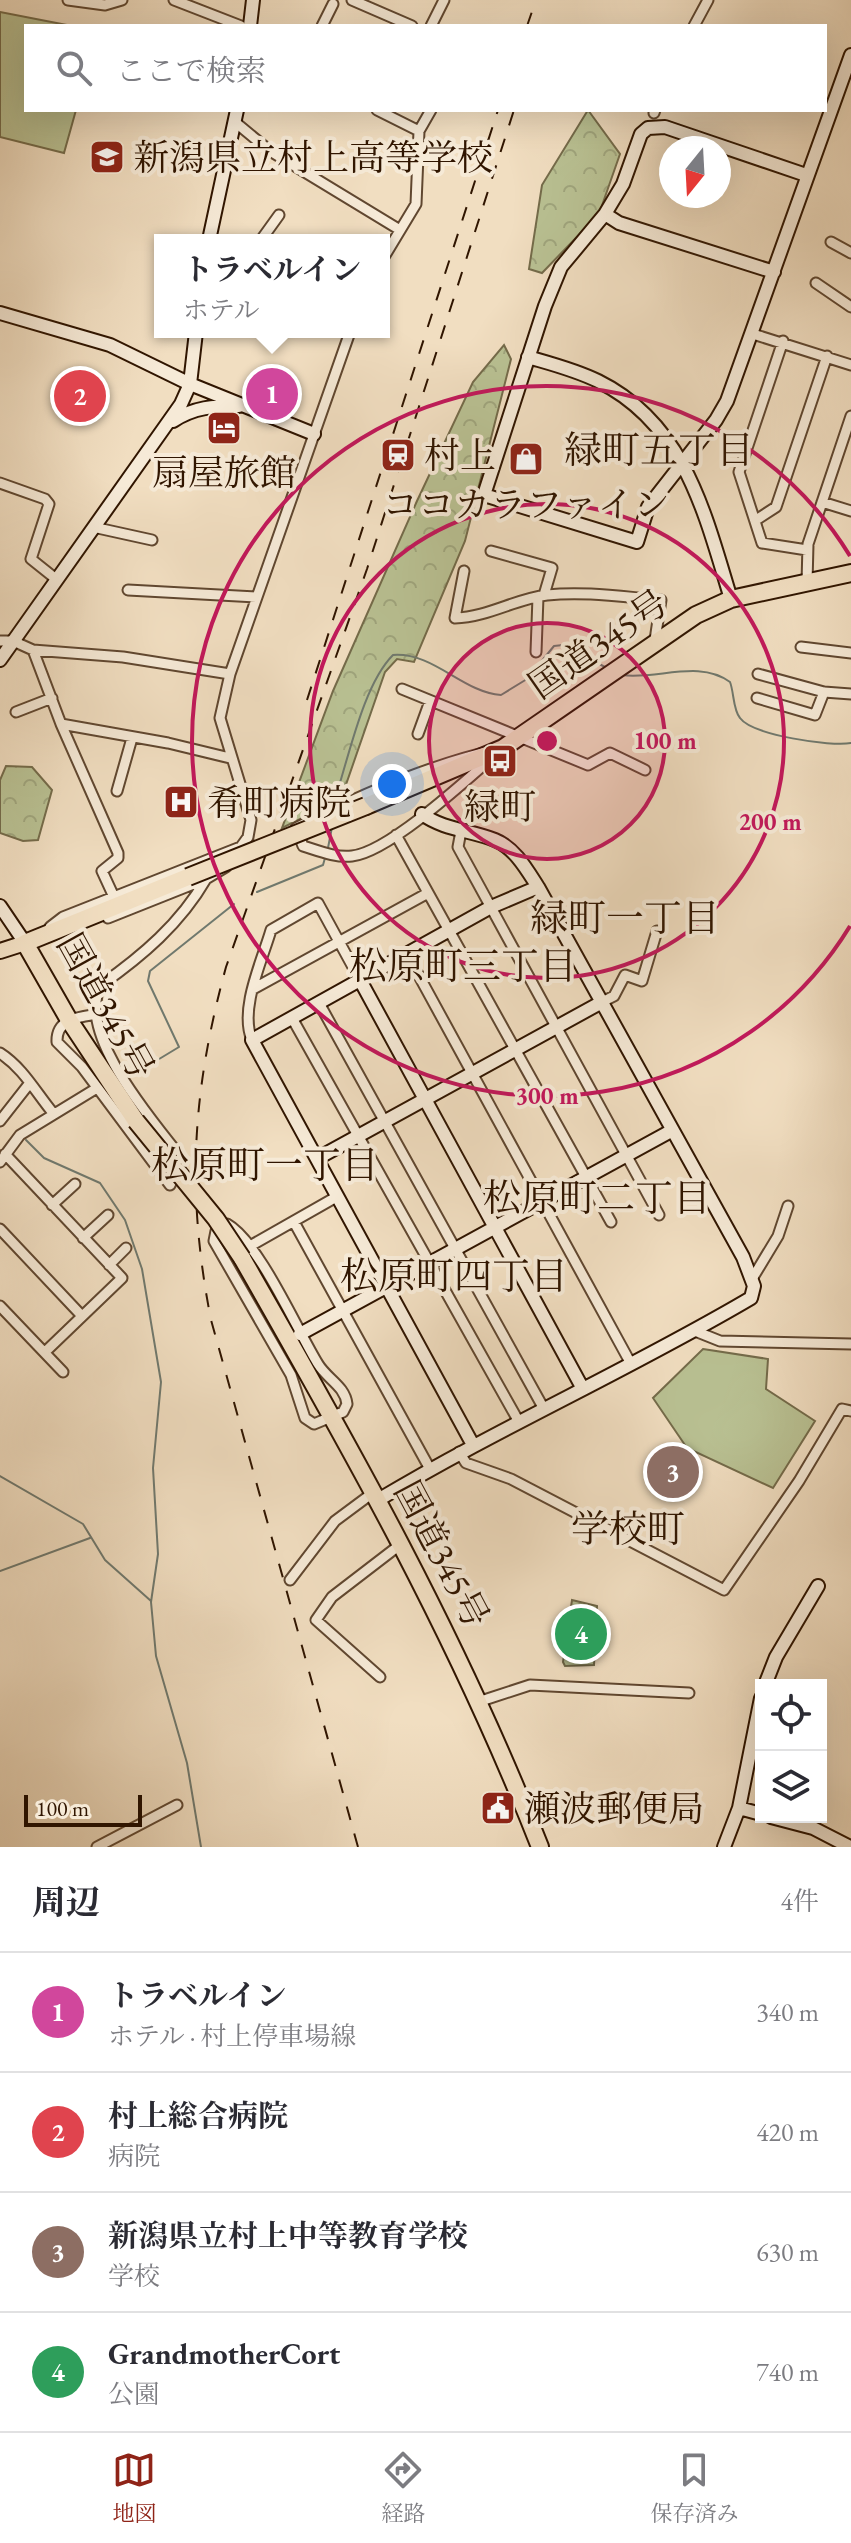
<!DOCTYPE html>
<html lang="ja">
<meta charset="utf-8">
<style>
body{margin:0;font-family:"EB Garamond","Noto Serif JP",serif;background:#f7f7f7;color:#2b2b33}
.controls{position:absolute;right:24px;bottom:24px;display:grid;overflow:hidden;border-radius:0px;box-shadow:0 8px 32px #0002}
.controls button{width:72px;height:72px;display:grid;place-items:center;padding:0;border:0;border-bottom:2px solid #e1e1e2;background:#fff;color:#2b2b33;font:40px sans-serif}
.compass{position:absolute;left:659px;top:136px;width:72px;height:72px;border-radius:50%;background:#fff;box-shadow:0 8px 32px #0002;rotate:198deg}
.scale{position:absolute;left:24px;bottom:20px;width:118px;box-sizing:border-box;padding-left:8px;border:4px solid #301500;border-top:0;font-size:22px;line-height:28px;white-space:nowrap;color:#301500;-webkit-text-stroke:6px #f6ead7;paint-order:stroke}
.you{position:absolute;left:392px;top:784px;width:28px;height:28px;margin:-20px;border:6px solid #fff;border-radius:50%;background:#1a73e8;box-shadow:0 0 0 12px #1a73e833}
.badge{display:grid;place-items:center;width:52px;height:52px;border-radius:50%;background:#8f2418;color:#fff;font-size:26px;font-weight:700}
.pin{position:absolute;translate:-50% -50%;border:4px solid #fff;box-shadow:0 2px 8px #0006}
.popup{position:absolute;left:154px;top:234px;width:236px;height:104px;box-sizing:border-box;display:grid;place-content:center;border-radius:0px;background:#fff;filter:drop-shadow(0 2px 6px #0005);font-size:26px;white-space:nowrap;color:#7c7c81}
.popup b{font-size:30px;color:#2b2b33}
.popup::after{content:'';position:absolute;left:50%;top:100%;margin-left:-16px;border:16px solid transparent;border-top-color:#fff}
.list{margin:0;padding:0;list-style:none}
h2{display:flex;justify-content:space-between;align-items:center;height:104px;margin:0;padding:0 32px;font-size:34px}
h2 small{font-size:26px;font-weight:400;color:#7c7c81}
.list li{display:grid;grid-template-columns:52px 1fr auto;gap:24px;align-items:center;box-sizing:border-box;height:120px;padding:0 32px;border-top:2px solid #e1e1e2}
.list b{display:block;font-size:30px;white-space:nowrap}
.list p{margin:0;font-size:26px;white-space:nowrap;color:#7c7c81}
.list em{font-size:26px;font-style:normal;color:#7c7c81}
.icon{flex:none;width:44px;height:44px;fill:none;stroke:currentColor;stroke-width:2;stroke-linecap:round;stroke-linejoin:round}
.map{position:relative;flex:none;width:851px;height:1847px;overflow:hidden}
.search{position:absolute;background:#fff;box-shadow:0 8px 32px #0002;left:24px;right:24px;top:24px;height:88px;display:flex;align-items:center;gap:20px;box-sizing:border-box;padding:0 28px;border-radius:0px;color:#7c7c81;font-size:30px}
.sheet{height:584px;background:#fff}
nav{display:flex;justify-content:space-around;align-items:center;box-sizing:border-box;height:112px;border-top:2px solid #e1e1e2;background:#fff;font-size:22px;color:#7c7c81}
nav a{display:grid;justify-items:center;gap:4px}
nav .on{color:#8f2418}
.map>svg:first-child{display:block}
.grass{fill:#b9c193;stroke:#746b4a;stroke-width:2}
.forest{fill:url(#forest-crowns);stroke:#746b4a;stroke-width:2}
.park{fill:url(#park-dots);stroke:#746b4a;stroke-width:2}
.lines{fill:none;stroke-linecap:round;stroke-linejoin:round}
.stream{stroke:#70796e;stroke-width:2}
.street-casing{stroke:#604730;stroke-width:13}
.secondary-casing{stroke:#301500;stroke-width:16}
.primary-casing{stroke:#301500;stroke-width:18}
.highway-casing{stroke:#301500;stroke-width:20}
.street{stroke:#f6ead7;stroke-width:9}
.secondary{stroke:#f6ead7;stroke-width:12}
.primary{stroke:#f1dec1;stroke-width:14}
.highway{stroke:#f1dec1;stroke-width:16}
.rail{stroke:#301500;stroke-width:2;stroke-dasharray:14 14;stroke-linecap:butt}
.highway-bridge-casing{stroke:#301500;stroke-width:20;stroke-linecap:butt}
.highway-bridge{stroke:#f1dec1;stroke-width:16}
.ring{fill:none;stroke:#c2185b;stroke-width:4}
.labels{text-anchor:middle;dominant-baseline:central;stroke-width:8;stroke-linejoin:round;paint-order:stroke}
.poi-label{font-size:36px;fill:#301500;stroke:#f6ead7;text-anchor:start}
.street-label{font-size:36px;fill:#301500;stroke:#f6ead7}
.neighbourhood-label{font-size:38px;fill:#301500;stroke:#f6ead7}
.centre{fill:#c2185b;stroke:#f6ead7;stroke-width:4}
.ring-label{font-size:24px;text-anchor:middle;font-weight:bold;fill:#c2185b;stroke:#f6ead7;stroke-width:8;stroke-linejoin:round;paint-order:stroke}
</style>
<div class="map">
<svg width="851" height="1847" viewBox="0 0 851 1847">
<defs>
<pattern id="forest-crowns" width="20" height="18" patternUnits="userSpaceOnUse" patternTransform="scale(2)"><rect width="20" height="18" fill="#b9c193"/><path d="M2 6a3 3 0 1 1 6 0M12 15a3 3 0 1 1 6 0" fill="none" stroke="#9fa57d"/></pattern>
<pattern id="park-dots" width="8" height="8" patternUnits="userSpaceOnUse" patternTransform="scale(2)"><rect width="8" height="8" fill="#b9c193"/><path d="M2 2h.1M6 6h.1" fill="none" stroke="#9fa57d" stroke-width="1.8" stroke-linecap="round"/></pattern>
</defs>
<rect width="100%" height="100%" fill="#f1dec1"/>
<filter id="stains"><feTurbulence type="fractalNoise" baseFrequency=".0025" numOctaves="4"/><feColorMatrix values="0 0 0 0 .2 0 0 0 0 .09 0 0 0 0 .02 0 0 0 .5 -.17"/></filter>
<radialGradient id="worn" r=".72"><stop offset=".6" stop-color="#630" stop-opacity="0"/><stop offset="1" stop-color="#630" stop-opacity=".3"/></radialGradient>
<path class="grass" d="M0,12L72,26H26V110H76L64,153L0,137Z
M703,1349L768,1359L766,1389L815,1421L773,1488L687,1448L653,1398Z"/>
<path class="forest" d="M588,110L620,154L599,214L542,273L529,269L542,185Z
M504,345L511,359L465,541L414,662L397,659L385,672L341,799L282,828L333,691L417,501L473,382Z
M6,766L32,767L52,790L38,840L23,841L0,833V780Z"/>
<path class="park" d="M572,1600L597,1606L594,1665L565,1666L563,1662Z"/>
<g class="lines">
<path class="stream" d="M622,675C657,680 699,659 730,682C734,692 733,710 740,718C752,735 831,747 851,743
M333,805C348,762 362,686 393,655C434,652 462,692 501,695L527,679L554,646L563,645L605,667
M328,848L332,827
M257,892L323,865L325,858
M131,1076L179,1047L148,981L150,971L234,904
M26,1140L44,1158L100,1183L125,1220L142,1269L161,1382L153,1468L158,1554L151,1602L156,1656L187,1763L201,1847
M0,1476L83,1524L105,1560L151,1601
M0,1571L90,1538"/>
<g class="street-casing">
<path id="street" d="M68,0L105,5L122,0
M174,0L241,26
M352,0L412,26
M322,26L333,4
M431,26L444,0
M694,26L708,0
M377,110L419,131
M654,113L655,110
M235,122L270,151L400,230
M261,240L279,215
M831,242L851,253
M384,257L416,204L419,131L431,110
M816,283L851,307
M753,334L851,365
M783,341L739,472L762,543L807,550
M0,483L45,499L49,504L31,559L56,579
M822,502L851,511
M756,520L776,507L827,356
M93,527L152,540
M491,551L552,568L544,595
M464,571L455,618C488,617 515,599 547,595C585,591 623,597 661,600L655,640
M807,583L808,544L851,416
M128,590L257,597
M0,641H13L33,650L123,657L230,674
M801,647L851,653
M33,650L61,724L118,853V858L102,871L114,897
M536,652L538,597
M758,674L824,692L851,694
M402,689L588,765L610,753L645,770
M757,698L815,715L824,692
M16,712L52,698
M61,724L168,743L230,758
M418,734L430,701
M503,748C472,775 390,852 352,856C336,858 319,851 303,846L296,828C361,794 432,764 503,748Z
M117,791L132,738
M461,831L458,847L659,1215
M396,835L611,1222
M235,855L248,837L251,820L220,718L230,674L350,332
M108,918L206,879L226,867
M50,927L63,917L238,848
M407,954L630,1362
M253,989L428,893
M602,1002L614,996L625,975L642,981L657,931
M319,1003L544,1409
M98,1014C80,1017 56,1018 57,1042L82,1067L170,1185L180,1165L179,1155C152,1120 75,1032 101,985C142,956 180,924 206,879
M292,1018L519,1422
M252,1040C239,1009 262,961 271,930L318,903L360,980
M0,1053C23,1068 35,1091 53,1113
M0,1121L29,1084
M5,1154L122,1278L45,1352
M0,1162L20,1135L97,1088
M52,1205L75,1184
M294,1222L430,1469
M227,1224C259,1242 297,1330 318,1364C327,1379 345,1386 347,1404L343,1412L314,1424L305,1418L291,1375L214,1241L216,1231Z
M0,1229L82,1316
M83,1238L108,1215
M250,1246L338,1196
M109,1265L126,1248
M752,1279L778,1236L788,1206
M0,1306L63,1372
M695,1331L720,1341L851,1344
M459,1452L466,1463L511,1479L724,1590L799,1481L842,1409L851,1411
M290,1580L335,1521L374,1492
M380,1677L316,1620L332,1597L401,1544
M481,1701L530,1685L689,1693
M97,1847L177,1805"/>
</g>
<g class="secondary-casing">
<path id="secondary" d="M250,26L253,0
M806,175L665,127L648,128L641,134L623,184L605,214L561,267L545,306L484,495L637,542L648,507L716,420L727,401L851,55
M605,214L619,223L774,272
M209,240L237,110
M0,313L110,345L190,384L314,434
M528,357C552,364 576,370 598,381C685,424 705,514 731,599
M173,421C194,407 214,406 239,406
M0,660L181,404L190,384L196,332
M0,906L25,943
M360,980L583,1389
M318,1158L602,1002
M300,1334L671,1131
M473,1445L252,1040L491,907L538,887
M378,1500C500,1427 629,1370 751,1298L754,1286L743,1257L538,887C527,870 515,848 495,840C470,830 444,830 422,814
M765,1685L776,1657L818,1586
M739,1808L761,1814
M771,1817L813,1828L850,1847
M724,1847L739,1808L761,1698"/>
</g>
<g class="primary-casing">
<path id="primary" d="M0,951L25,943"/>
</g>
<g class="highway-casing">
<path id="highway" d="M366,806L503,748L696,615L731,599L851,573
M136,1121L69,1020L25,943L188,877
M242,1258C353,1452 458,1638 540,1847"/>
</g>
<use href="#street" class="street"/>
<use href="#secondary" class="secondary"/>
<use href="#primary" class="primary"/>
<use href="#highway" class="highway"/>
<path class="rail" d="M527,26L536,0
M307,700L498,110
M358,1847L211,1320C186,1192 192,1092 226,967L367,569L514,110"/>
<g class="highway-bridge-casing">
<path id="highway-bridge" d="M188,877L366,806
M136,1121L216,1219L242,1258"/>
</g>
<use href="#highway-bridge" class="highway-bridge"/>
</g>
<circle cx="547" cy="741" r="118" fill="#c2185b" fill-opacity=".12"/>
<g class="ring">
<circle cx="547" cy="741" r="118"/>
<circle cx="547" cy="741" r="237"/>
<path d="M850 926A355 355 0 1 1 850 556"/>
</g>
<defs>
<g id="school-square" transform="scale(1.8)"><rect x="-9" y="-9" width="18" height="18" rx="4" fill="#8f2418" stroke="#f6ead7"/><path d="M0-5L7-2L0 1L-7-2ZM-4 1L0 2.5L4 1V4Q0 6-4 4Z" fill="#fff"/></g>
<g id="hotel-square" transform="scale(1.8)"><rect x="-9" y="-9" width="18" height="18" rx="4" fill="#8f2418" stroke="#f6ead7"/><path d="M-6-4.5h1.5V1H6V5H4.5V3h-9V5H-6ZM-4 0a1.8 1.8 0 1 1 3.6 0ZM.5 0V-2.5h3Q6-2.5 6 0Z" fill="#fff"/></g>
<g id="station-square" transform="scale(1.8)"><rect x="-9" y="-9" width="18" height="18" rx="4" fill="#8f2418" stroke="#f6ead7"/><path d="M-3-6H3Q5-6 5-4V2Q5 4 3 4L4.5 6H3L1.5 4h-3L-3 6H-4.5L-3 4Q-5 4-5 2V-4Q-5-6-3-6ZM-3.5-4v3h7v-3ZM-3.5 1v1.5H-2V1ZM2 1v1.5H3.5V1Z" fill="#fff"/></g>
<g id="shop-square" transform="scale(1.8)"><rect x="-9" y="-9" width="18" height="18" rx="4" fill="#8f2418" stroke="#f6ead7"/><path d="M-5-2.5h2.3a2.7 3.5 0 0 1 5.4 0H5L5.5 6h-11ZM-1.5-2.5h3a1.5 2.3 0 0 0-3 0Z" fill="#fff"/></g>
<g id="bus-square" transform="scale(1.8)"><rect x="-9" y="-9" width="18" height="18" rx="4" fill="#8f2418" stroke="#f6ead7"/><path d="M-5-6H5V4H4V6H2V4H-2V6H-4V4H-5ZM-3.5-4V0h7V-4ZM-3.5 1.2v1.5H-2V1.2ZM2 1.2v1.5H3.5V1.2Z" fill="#fff"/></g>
<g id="hospital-square" transform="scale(1.8)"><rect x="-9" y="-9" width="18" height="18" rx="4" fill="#8f2418" stroke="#f6ead7"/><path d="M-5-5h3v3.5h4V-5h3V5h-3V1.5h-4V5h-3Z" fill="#fff"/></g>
<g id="civic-square" transform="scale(1.8)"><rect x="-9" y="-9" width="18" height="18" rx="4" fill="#8f2418" stroke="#f6ead7"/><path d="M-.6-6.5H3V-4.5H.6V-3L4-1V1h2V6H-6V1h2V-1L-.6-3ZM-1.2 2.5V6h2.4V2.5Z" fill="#fff"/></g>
</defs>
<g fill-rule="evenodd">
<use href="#school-square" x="107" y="157"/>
<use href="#hotel-square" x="224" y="428"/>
<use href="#station-square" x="398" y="455"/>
<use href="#shop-square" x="526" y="459"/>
<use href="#bus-square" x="500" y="761"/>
<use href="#hospital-square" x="181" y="802"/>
<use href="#civic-square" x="498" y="1808"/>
</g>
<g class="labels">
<g class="poi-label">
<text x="133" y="157">新潟県立村上高等学校</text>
<text x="424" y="455">村上</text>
<text x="224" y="472" text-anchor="middle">扇屋旅館</text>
<text x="526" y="504" text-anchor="middle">ココカラファイン</text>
<text x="207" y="802">肴町病院</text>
<text x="500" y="806" text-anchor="middle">緑町</text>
<text x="524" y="1808">瀬波郵便局</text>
</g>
<g class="street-label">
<text transform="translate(598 644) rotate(-35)">国道345号</text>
<text transform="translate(106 1006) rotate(61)">国道345号</text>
<text transform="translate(442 1554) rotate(62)">国道345号</text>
</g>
<g class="neighbourhood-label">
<text x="659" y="449">緑町五丁目</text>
<text x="625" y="917">緑町一丁目</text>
<text x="463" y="965">松原町三丁目</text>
<text x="265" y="1164">松原町一丁目</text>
<text x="597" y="1197">松原町二丁目</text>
<text x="454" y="1275">松原町四丁目</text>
<text x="628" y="1528">学校町</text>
</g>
</g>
<circle cx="547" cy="741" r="12" class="centre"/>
<g class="ring-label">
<text x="665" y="749">100 m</text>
<text x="770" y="830">200 m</text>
<text x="547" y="1104">300 m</text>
</g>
<rect width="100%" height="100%" filter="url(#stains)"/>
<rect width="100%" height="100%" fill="url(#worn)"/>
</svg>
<div class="controls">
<button><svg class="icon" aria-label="locate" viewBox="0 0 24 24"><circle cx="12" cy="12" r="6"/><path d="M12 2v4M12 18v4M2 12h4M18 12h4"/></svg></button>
<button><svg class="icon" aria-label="layers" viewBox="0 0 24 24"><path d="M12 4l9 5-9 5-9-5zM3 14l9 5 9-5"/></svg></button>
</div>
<svg class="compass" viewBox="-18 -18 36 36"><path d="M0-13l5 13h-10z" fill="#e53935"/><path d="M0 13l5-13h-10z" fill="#7c7c81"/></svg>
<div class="scale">100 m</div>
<div class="you"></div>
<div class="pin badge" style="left:272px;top:394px;background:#d1479c">1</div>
<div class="popup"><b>トラベルイン</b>ホテル</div>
<div class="pin badge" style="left:80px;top:396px;background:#e0444e">2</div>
<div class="pin badge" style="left:673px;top:1472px;background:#8d6e63">3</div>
<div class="pin badge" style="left:581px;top:1634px;background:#2e9e5b">4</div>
<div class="search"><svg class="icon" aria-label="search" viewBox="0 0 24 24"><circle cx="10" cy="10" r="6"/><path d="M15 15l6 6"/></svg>ここで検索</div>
</div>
<section class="sheet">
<h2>周辺<small>4件</small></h2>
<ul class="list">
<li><span class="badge" style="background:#d1479c">1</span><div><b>トラベルイン</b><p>ホテル · 村上停車場線</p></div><em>340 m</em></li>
<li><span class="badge" style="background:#e0444e">2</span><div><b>村上総合病院</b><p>病院</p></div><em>420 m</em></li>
<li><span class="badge" style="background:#8d6e63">3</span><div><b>新潟県立村上中等教育学校</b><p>学校</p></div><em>630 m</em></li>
<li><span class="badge" style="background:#2e9e5b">4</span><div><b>GrandmotherCort</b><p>公園</p></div><em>740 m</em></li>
</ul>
</section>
<nav>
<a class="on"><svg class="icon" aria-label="map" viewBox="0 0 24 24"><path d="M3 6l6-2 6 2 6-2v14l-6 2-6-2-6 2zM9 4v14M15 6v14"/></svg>地図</a>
<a><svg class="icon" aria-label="directions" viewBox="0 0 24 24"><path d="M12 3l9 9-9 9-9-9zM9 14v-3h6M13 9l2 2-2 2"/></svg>経路</a>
<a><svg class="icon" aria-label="saved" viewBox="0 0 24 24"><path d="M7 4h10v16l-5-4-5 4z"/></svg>保存済み</a>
</nav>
